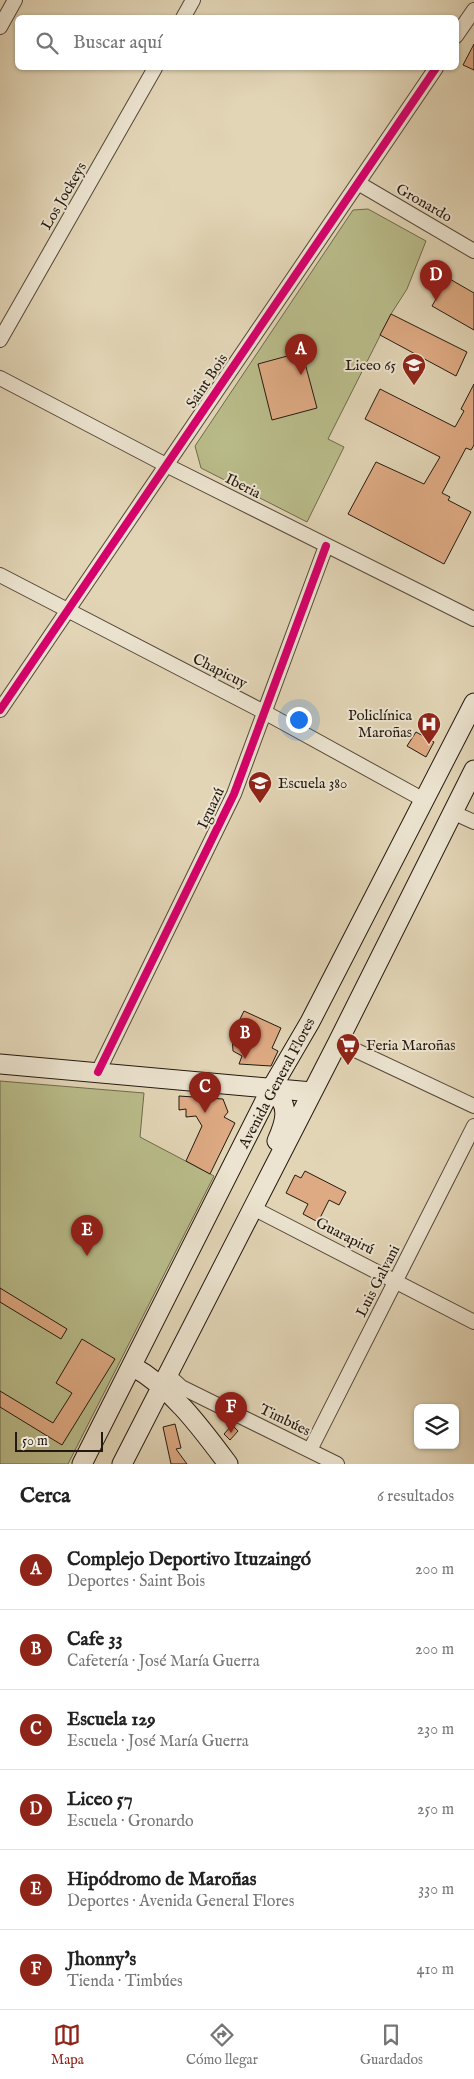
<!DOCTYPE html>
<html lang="es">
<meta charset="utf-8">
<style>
body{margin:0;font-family:"IM FELL English",serif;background:#f2f2f2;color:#222}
.controls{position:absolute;right:15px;bottom:15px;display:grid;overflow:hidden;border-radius:8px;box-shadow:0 1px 4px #0004}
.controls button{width:45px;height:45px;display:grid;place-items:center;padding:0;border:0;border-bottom:1px solid #e0e0e0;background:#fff;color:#222;font:25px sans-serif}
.scale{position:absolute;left:15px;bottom:12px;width:88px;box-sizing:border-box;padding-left:5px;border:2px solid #241910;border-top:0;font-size:14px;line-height:18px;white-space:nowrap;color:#241910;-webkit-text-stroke:4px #ece4d0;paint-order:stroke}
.you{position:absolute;left:298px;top:719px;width:18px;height:18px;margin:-12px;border:4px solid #fff;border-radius:50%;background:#1a73e8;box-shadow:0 0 0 8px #1a73e833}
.badge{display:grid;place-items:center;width:32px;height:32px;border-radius:50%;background:#8f2418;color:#fff;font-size:16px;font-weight:700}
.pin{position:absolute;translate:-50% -41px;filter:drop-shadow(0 1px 2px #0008)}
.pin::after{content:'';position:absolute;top:26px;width:18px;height:15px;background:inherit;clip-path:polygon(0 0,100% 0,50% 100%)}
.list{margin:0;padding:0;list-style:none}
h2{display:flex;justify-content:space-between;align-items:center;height:65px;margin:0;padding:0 20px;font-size:21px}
h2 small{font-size:16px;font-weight:400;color:#767676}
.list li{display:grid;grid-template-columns:32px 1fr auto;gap:15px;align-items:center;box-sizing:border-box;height:80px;padding:0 20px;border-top:1px solid #e0e0e0}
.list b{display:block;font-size:19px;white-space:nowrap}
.list p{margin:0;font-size:16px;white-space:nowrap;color:#767676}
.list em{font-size:16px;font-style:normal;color:#767676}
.icon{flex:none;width:28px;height:28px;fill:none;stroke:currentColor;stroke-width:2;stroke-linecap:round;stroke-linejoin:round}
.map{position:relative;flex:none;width:474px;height:1464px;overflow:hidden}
.search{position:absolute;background:#fff;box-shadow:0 1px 4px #0004;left:15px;right:15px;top:15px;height:55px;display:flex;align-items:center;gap:12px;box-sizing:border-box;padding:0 18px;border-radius:8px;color:#767676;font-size:19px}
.sheet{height:545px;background:#fff}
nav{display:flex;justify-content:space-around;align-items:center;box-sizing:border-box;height:70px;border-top:1px solid #e0e0e0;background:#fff;font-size:14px;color:#767676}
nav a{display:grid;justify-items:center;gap:2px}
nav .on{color:#8f2418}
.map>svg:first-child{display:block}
.green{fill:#b9bc8a;stroke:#6e6a4d}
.building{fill:#deaa83;stroke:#241910}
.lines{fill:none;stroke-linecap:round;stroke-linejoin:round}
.street-casing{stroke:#54483a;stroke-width:16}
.secondary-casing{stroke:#241910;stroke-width:21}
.street{stroke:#ece4d0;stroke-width:14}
.secondary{stroke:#ece4d0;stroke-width:19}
.cycleway-casing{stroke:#ece4d0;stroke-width:11}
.cycleway{stroke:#d6006c;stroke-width:8}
.labels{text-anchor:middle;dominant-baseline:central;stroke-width:4;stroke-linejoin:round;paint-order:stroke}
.street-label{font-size:15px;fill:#241910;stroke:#ece4d0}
.poi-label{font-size:15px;fill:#241910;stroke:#ece4d0;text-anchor:end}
</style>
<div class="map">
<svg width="474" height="1464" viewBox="0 0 474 1464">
<rect width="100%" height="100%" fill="#e2d5b6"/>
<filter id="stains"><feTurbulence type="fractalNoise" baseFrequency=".004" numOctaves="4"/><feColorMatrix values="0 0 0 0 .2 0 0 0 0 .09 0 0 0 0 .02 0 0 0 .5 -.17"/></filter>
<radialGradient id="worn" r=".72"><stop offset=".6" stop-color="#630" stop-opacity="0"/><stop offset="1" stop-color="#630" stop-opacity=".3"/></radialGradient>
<path class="green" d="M368,209L426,241L407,289L391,314L328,439L344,447L307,522L201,468L195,446L353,210Z
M0,1081L144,1093L140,1137L214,1176L68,1464H0Z"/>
<path class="building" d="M474,44V70L463,65Z
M448,278L474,293V330L432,306Z
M391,314L467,352L456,376L380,335Z
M302,352L317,408L272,420L258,364Z
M474,384V445L471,450L466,448L442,493L450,497L448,500L471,512L444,564L348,514L376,462L424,484L440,457L365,419L380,389L455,427L464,411L461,409Z
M416,732L434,742L426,757L407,746Z
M244,1011L281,1028L272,1048L278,1051L271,1066L239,1064L242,1056L233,1051L232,1035Z
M179,1096L223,1099L228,1112L224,1117L235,1123L210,1174L186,1161L202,1126L196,1116L186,1117V1109L179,1110Z
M305,1171L346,1192L339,1205L329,1200L318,1222L303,1214L308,1204L286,1193L295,1175L301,1178Z
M0,1288L67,1329L61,1339L0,1302Z
M82,1339L115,1359L62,1445L0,1407V1391L53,1423L72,1393L56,1383Z
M175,1424L181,1448L176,1449L187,1464H171L163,1427Z
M232,1425L238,1431L230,1440L224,1434Z"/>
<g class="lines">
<g class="street-casing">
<path id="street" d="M183,18L193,0
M0,27L15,0
M456,36L474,10
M358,183L474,251
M0,340L155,68
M0,378L166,465L474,619
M0,575L266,713L424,800
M0,710L436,68
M452,812L474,822
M338,1042L474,1106
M98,1072L234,794L326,546
M253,1208L474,1322
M168,1375L181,1387L337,1464
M310,1450L474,1126"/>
</g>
<g class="secondary-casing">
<path id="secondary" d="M0,1064L312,1092
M271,1089C291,1104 286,1121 277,1141
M132,1366C172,1388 201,1428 228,1464
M82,1464L271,1089L310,1022L474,703
M122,1464L338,1042L474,770"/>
</g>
<use href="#street" class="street"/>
<use href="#secondary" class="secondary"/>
<g class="cycleway-casing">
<path id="cycleway" d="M0,710L436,68
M98,1072L234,794L326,546"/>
</g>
<use href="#cycleway" class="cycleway"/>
</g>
<defs>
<g id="school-pin" transform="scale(1.25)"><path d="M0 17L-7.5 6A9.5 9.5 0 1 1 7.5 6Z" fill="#8f2418" stroke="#ece4d0"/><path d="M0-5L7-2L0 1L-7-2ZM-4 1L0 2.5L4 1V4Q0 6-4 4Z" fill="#fff"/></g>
<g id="hospital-pin" transform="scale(1.25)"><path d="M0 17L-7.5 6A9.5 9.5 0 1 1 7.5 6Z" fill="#8f2418" stroke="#ece4d0"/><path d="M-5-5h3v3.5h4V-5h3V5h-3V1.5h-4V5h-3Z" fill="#fff"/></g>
<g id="supermarket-pin" transform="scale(1.25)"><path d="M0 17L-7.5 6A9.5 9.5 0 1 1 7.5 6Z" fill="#8f2418" stroke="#ece4d0"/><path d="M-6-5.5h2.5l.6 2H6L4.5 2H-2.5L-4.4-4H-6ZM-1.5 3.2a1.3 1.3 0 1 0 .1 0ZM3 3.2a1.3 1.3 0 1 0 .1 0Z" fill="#fff"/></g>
</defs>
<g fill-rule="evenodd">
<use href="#school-pin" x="414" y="365"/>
<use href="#hospital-pin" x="429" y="724"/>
<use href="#school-pin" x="260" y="783"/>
<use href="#supermarket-pin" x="348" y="1045"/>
</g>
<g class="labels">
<g class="street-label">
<text transform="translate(64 196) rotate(-60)">Los Jockeys</text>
<text transform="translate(424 203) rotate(30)">Gronardo</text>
<text transform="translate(207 381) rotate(-56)">Saint Bois</text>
<text transform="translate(243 486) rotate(27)">Iberia</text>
<text transform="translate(220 671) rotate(27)">Chapicuy</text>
<text transform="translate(211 808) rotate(-65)">Iguazú</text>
<text transform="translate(277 1083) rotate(-62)">Avenida General Flores</text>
<text transform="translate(345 1236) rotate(27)">Guarapirú</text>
<text transform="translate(378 1281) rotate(-63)">Luis Galvani</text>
<text transform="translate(285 1420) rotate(26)">Timbúes</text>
</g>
<g class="poi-label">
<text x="396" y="365">Liceo 65</text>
<text x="412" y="715">Policlínica<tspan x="412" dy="17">Maroñas</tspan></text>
<text x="278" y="783" text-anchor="start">Escuela 380</text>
<text x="366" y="1045" text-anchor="start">Feria Maroñas</text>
</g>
</g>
<rect width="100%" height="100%" filter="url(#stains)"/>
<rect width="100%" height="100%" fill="url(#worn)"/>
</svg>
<div class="controls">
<button><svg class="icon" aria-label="layers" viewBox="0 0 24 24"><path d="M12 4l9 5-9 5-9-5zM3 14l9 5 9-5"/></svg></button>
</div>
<div class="scale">50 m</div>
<div class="you"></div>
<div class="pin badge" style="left:301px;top:375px">A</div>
<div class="pin badge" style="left:245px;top:1059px">B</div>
<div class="pin badge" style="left:205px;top:1113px">C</div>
<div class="pin badge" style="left:436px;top:301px">D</div>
<div class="pin badge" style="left:87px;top:1256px">E</div>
<div class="pin badge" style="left:231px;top:1433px">F</div>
<div class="search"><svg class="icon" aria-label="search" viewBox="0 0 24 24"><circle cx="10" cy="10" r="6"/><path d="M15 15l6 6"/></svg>Buscar aquí</div>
</div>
<section class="sheet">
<h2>Cerca<small>6 resultados</small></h2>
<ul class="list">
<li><span class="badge">A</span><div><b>Complejo Deportivo Ituzaingó</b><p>Deportes · Saint Bois</p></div><em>200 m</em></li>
<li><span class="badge">B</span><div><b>Cafe 33</b><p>Cafetería · José María Guerra</p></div><em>200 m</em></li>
<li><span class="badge">C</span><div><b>Escuela 129</b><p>Escuela · José María Guerra</p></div><em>230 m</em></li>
<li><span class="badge">D</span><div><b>Liceo 57</b><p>Escuela · Gronardo</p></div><em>250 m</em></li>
<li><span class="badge">E</span><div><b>Hipódromo de Maroñas</b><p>Deportes · Avenida General Flores</p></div><em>330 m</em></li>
<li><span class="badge">F</span><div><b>Jhonny's</b><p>Tienda · Timbúes</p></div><em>410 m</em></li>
</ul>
</section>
<nav>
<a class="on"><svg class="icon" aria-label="map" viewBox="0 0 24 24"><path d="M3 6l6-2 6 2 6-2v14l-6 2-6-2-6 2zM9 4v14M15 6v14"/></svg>Mapa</a>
<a><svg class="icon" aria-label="directions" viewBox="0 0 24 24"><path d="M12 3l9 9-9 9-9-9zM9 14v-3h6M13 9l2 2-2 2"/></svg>Cómo llegar</a>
<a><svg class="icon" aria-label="saved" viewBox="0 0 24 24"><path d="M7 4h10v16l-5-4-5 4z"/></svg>Guardados</a>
</nav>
